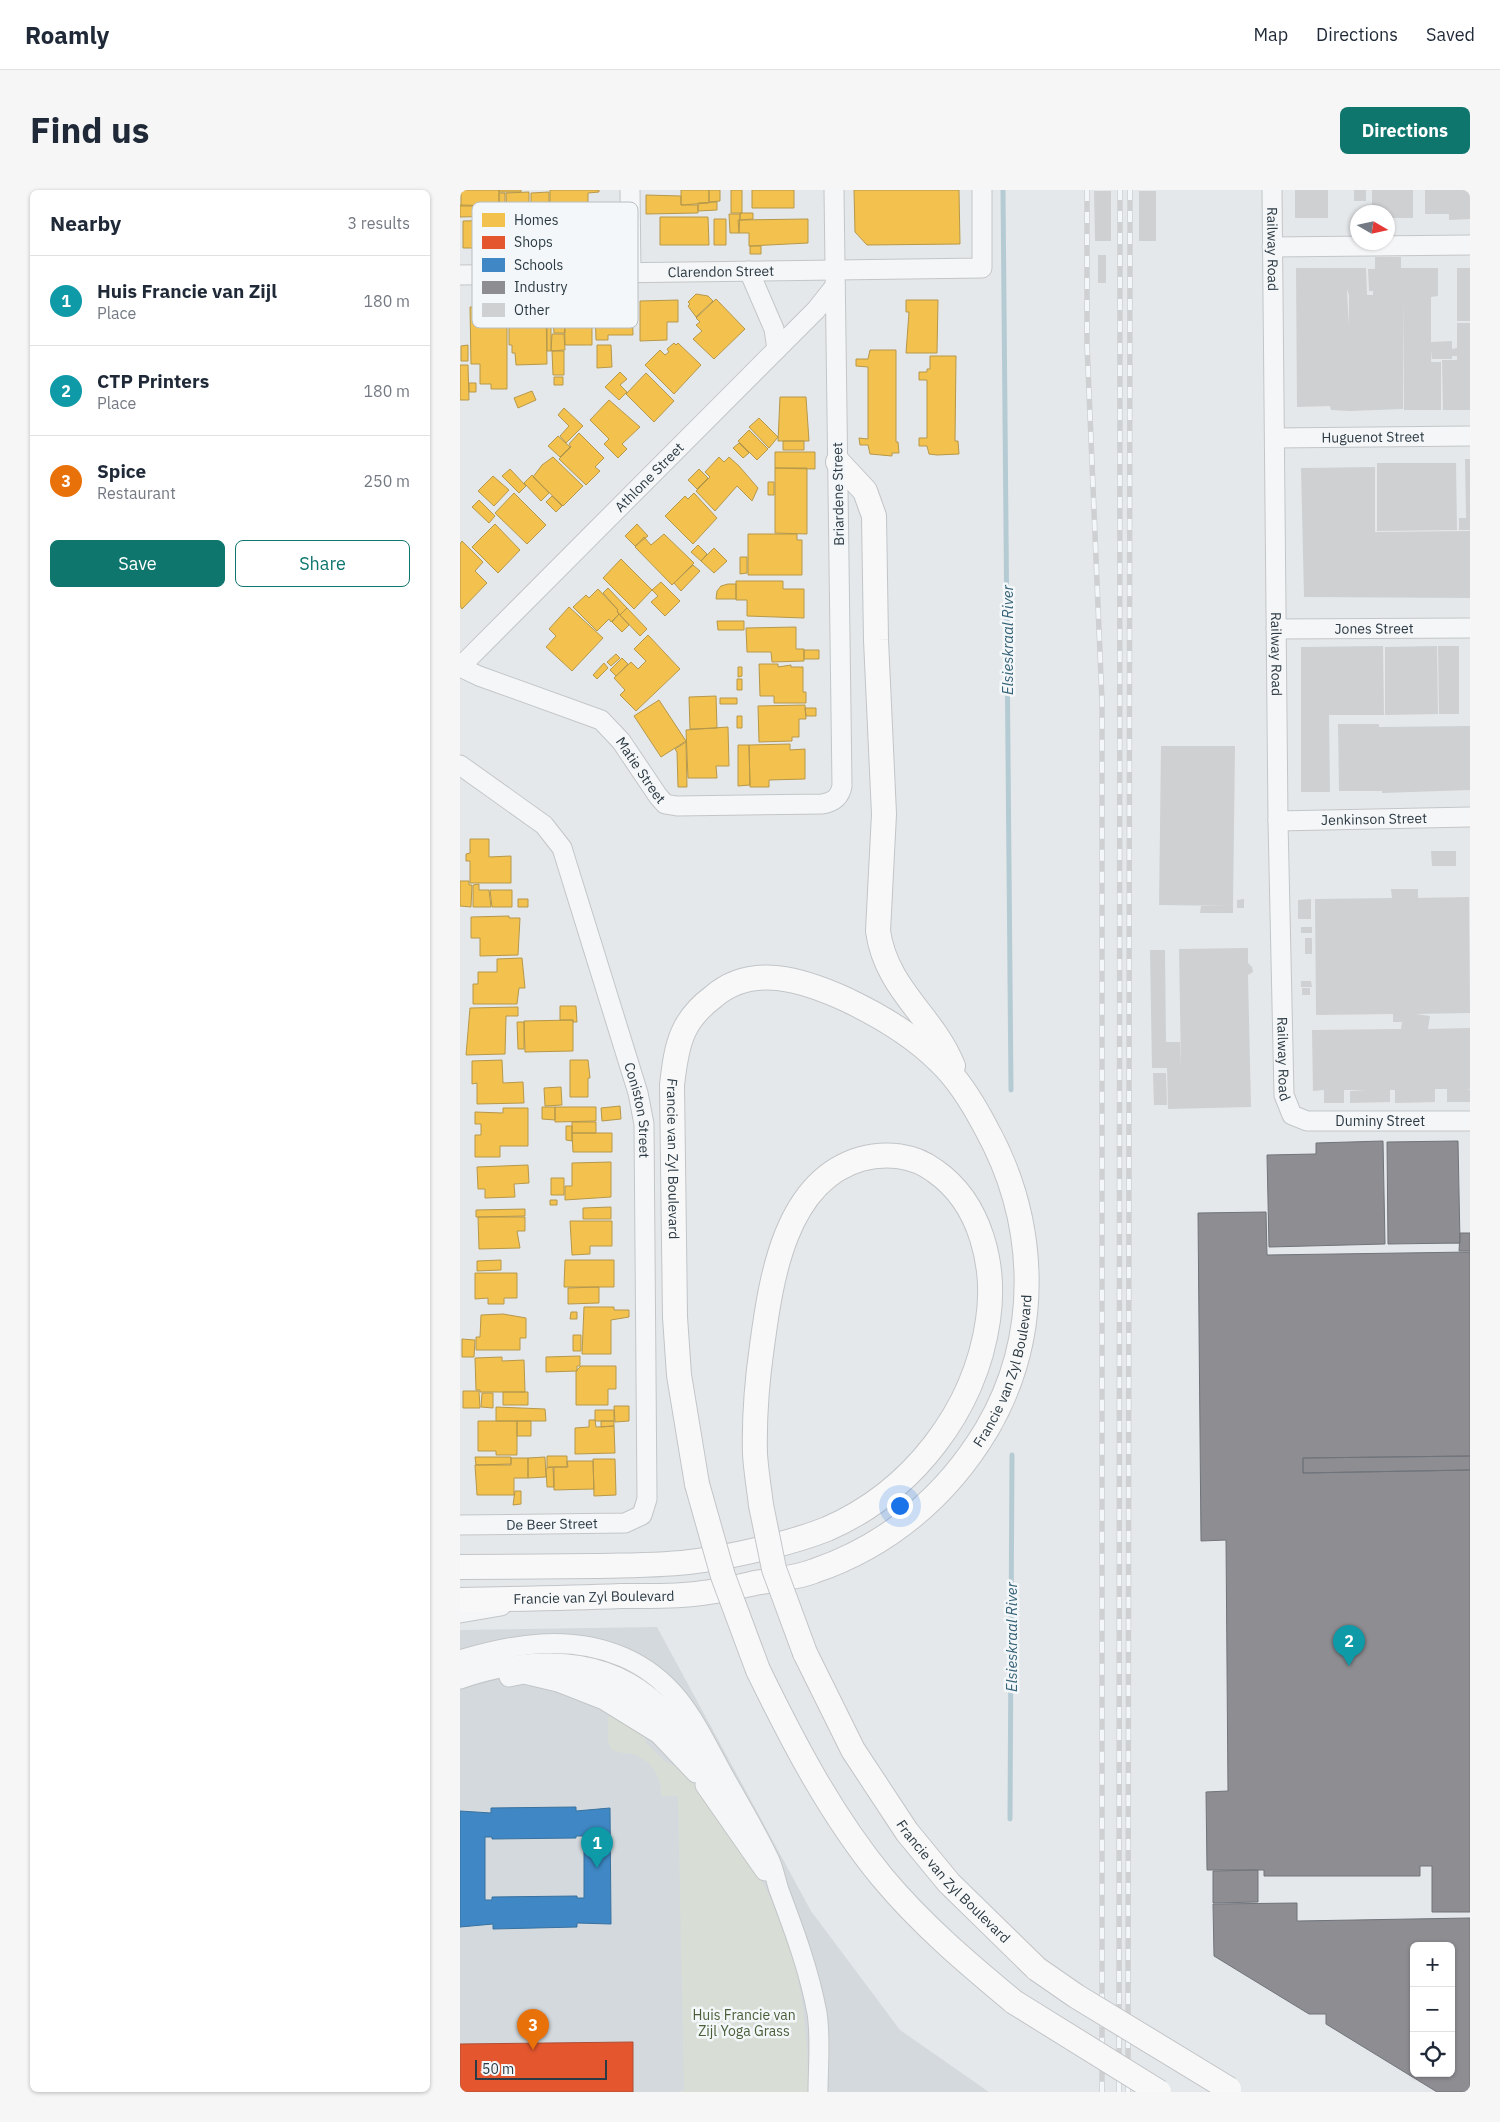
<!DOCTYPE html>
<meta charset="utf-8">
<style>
body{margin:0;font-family:"IBM Plex Sans",sans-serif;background:#f6f6f7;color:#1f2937}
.controls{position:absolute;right:15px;bottom:15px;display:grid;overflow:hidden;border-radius:8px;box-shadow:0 1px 4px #0004}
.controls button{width:45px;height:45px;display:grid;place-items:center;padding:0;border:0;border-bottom:1px solid #e0e1e3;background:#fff;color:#1f2937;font:25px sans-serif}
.compass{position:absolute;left:890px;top:15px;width:45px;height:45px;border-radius:50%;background:#fff;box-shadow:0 1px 4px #0004;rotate:99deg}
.scale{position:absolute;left:15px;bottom:12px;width:132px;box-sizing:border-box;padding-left:5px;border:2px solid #2b3a44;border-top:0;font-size:14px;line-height:18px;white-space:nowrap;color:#2b3a44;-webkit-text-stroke:4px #f4f7f9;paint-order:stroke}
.you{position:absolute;left:439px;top:1315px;width:18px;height:18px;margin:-12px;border:4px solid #fff;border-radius:50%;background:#1a73e8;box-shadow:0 0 0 8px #1a73e833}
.badge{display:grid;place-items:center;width:32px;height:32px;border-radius:50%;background:#0f766e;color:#fff;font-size:16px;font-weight:700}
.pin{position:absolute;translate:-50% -41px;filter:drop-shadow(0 1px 2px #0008)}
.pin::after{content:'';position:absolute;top:26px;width:18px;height:15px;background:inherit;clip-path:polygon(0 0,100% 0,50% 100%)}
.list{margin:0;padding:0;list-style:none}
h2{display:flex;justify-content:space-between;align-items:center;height:65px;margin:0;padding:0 20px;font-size:21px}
h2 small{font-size:16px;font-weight:400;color:#747a83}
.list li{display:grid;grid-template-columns:32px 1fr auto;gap:15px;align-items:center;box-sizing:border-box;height:90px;padding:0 20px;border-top:1px solid #e0e1e3}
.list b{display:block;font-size:19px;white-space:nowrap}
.list p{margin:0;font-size:16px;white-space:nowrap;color:#747a83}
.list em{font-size:16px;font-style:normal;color:#747a83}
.actions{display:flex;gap:10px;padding:15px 20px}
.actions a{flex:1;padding:11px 0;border:1px solid #0f766e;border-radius:8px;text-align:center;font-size:18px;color:#0f766e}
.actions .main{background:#0f766e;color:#fff}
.icon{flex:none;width:28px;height:28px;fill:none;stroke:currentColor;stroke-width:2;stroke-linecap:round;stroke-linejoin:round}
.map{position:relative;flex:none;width:1010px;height:1902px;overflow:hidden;border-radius:8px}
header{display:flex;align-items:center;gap:30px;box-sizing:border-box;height:70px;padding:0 25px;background:#fff;border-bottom:1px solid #e0e1e3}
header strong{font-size:24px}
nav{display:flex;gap:28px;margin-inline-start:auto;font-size:18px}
.intro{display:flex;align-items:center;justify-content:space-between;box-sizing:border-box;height:120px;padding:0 30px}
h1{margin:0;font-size:35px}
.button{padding:12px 22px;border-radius:8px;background:#0f766e;color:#fff;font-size:18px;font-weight:700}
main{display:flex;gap:30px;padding:0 30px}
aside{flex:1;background:#fff;border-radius:8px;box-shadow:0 1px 4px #0004}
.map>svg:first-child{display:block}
.built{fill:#d4d9dd}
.green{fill:#d8ded6}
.homes{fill:#f2c14e;stroke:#b6984b}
.shops{fill:#e4572e;stroke:#ac4e35}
.schools{fill:#3f88c5;stroke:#39719e;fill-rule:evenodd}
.industry{fill:#8d8d92;stroke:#70747b;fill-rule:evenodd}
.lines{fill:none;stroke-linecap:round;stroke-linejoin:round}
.stream{stroke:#b5cbd4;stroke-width:5}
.building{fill:#ced0d2;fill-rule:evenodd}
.minor-casing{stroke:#c3c6c8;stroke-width:21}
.major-casing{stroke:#c2c5c8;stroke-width:26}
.minor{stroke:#f5f6f7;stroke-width:19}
.major{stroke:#f8f8f8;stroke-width:24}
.rail-casing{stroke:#ced0d2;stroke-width:5.5}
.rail{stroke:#f4f7f9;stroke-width:4;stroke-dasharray:11;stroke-linecap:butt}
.major-bridge-casing{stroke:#c2c5c8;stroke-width:26;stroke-linecap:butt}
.major-bridge{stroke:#f8f8f8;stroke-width:24}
.labels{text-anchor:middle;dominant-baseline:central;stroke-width:5;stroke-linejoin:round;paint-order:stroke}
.street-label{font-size:14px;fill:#2b3a44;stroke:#f4f7f9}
.park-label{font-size:14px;fill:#4a5f39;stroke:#f4f7f9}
.water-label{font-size:15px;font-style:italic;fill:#366377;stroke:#f4f7f9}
.key{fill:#f4f7f9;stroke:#b8bec3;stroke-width:1}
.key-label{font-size:14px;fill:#2b3a44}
</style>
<header>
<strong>Roamly</strong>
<nav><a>Map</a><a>Directions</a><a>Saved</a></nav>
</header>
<div class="intro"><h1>Find us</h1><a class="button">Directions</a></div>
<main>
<aside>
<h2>Nearby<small>3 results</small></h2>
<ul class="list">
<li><span class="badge" style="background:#0f9aa8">1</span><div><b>Huis Francie van Zijl</b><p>Place</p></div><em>180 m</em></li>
<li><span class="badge" style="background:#0f9aa8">2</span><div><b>CTP Printers</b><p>Place</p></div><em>180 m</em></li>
<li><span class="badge" style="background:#e8710a">3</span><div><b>Spice</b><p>Restaurant</p></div><em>250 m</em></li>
</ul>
<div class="actions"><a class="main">Save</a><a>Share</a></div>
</aside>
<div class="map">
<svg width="1010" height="1902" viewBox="0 0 1010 1902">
<rect width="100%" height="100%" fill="#e5e8ea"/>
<path class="built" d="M197,1437L351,1721L440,1840L529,1902H0V1440Z"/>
<path class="green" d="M153,1522L184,1540L186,1553C193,1559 200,1568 208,1573C215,1577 223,1577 229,1582C243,1598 255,1617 267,1635C329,1724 348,1793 348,1902H219L224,1900L218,1606H201C202,1588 193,1573 176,1565C168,1562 160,1564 152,1560L148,1552V1528Z"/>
<path class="homes" d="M1,0H39V16H1Z
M39,0H61V2H39Z
M90,0H139V2L128,3V24H90Z
M221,0H249V13L221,15Z
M249,0H260V11L249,12Z
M271,0H282V23H271Z
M292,0H334V18H292Z
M394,0H499L500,54L407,55L395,42Z
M69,2V26H47L46,3Z
M89,2V24H71V3Z
M39,3H45V23H39Z
M186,5L221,6V15H238V23L186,24Z
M257,12V20L238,21V13Z
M0,15L39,16V24L42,23V26L0,27Z
M280,23H293V29L280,30Z
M269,24H280L279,43H270Z
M200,27H248L249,55H200Z
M254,29H266V55H254Z
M348,29V53L289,56V43H279L278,30Z
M47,30L48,58H3V31Z
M290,56H301V64H290Z
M236,104L248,106L253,111L236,127L228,116L230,114L228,112Z
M256,109L285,139L254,169L233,149L242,141L236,135L240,132L236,128Z
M218,110V132H207V150L180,151V111Z
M446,110H478L477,163H446L449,122H446Z
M172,113L173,145H148V150H136L135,118H143V114Z
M52,114H63V121L86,120L87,174L56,175L55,163H52V155H49V137H52Z
M104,115H132V155H105Z
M92,116H104L105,143H94Z
M10,117H24V125H47V199H31V194H20V174H11Z
M87,133H91V161H87Z
M92,144H104L105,160L91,161Z
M214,153L216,155L218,153L241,175L214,204L185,175L200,160L205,165L209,162L207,159Z
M8,155V171H1V156Z
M137,155H151L152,177L137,178Z
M410,160H436V252H438L439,263H432V266L410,264L408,255H400L399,248L408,249V177L396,176V169H408Z
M92,161H104V185H93Z
M470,166H496L495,251H498L499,264L477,265L469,264L467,256H459V248H467V190H459V182H467V179H470Z
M0,175H8L9,210H0Z
M160,182L167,189L160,195L167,202L159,210L145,197Z
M186,183L214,211L194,232L166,204Z
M94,187H103V195H94Z
M9,193H16V202H9Z
M72,201L76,210L58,218L54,208Z
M320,207H346L349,251H318Z
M149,210L180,237L162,254L167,259L158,268L144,254L149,249L130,230Z
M104,218L123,236L106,253L100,246L109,236L98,225Z
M299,228L318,247L309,258L289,237Z
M289,240L308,259L297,270L278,251Z
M119,243L144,268L135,277L140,281L126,295L99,269L111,257L109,254Z
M98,246L110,257L100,267L88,256Z
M323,251H344V260H323Z
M279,253L289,263L283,268L273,258Z
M315,262H355V279L315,278Z
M93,267L123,296L103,316L73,287L82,275Z
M259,267L264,272L269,267L279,276L298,298L292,311L277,296L255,321L236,301L250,287L245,282Z
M315,278H347V344L315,343Z
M50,279L66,296L59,303L42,286Z
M239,279L248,288L237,299L228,290Z
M72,285L89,303L81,311L64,293Z
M33,286L49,300L34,316L18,301Z
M308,292H314V305H308Z
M54,303L86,335L67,354L35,323Z
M234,303L257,328L233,354L205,326L225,306L228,309Z
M92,306L102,316L96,322L86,312Z
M19,310L35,326L29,333L12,317Z
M35,334L60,360L38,383L12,357Z
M177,334L188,346L175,356L165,346Z
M204,344L234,373L212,395L175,357L184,347L191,355Z
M288,344H337V350H342V385H288Z
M2,351L23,372L15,381L27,393L2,419L0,416V354Z
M238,355L247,364L241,371L231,362Z
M254,358L267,371L254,383L241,371Z
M280,367H287V383L280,384Z
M161,369L192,400L174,419L143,388Z
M233,375L240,381L221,401L214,393Z
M276,391H323V399H344V428L287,426V410H276Z
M201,392L220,411L205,426L191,412L198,406L192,400Z
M268,394H276V409H256L257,401L261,396Z
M148,398L167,418L160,425L157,421L158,420L143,403Z
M138,399L158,420L157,421L159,424L151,432L149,429L137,441L113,417L126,405L129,408Z
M109,417L143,448L112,481L86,457L96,446L89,439Z
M167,418L187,439L180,446L160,425Z
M159,424L169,435L162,442L152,432Z
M257,431H284V440H258Z
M336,437V459H344V471L312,472L311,462H287L286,438Z
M188,445L220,479L176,521L160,505L165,500L154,488L171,472L178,479L186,471L174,459Z
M344,460H359V469H344Z
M156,464L160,468L151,476L147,472Z
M162,468L168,474L156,486L150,480Z
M144,473L148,478L137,489L133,485Z
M299,474H318V477L331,475V477H343V502H346V513H314V506H300Z
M278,477H282V486L278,487Z
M277,489H282V500H277Z
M256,506L257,538L230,539L229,507Z
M260,508H277V514H260Z
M199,510L226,551L201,567L174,526Z
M345,515L346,529H339V547H332V551L299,552L298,516Z
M345,518H356V526H346Z
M277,526H282V538H277Z
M268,537L269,576H256L257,588H228L226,540Z
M226,552L227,597H218L217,562L215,559Z
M330,554V560L345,559V589L309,590V597H290L289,555Z
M278,555H289L290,595L278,596Z
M10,649H29V667L51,666V693H10V671H6V664L10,663Z
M0,691H9V695H12L11,717L0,716Z
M19,694V700H29L31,717H13V695Z
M30,700H52V717H32Z
M58,709H68V717H58Z
M49,726V728H60L58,765L20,766V748H11V727Z
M62,768L65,798H59L57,814H13V794H18V782H37V769Z
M100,816H116L117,832H113V830H100Z
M58,817V826H46L45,864L6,865L10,818Z
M113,830V861L65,862L64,831Z
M57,832H64V859H58Z
M42,870L43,893L63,892L64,913L17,914V893L12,894V871Z
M110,870H128L130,888H128V907H110Z
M101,897L102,915L85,916L84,898Z
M160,916L161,929L142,931L141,918Z
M82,917H95V930L82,929Z
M95,917H136V931L95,932Z
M43,918H68V956H40V967H15V945H21V934H15V922L43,923Z
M112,932H136V943H112Z
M106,936H112V951L106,950Z
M112,943H152V962H113Z
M151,972V1007L105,1010V996H112V973Z
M68,975L69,993L54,994L55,1007L25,1008V999H18L17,977Z
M91,988H104V1005H91Z
M90,1010H97V1015H90Z
M151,1017V1029H123V1018Z
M65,1019V1026L16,1027V1020Z
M18,1027H65V1041H57L60,1058L19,1059Z
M110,1031H152V1056H130V1064L112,1065Z
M41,1070V1080L17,1081V1071Z
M105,1070H154V1097H104Z
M15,1083H57V1108H44V1114H28V1108L15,1109Z
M139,1097V1113L108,1114V1098Z
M124,1117H154V1120H169V1127L151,1130V1164H122Z
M111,1122H117V1129H110Z
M43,1124L66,1128V1148H60V1160H16V1147H20L21,1125Z
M113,1145H121V1161H113Z
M2,1149L15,1150L14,1167H2Z
M120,1166V1176H117V1181L86,1182V1167Z
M42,1167V1171L64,1170L65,1202H20V1200H16L15,1168Z
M121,1176H156V1199H148V1215H116V1181Z
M3,1201H19L20,1218H3Z
M43,1202H68V1215H43Z
M22,1203H33V1218L21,1217Z
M154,1216H169V1231L155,1232Z
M36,1217L85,1219L86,1231H36Z
M135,1220H154V1231H135Z
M129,1230H135L136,1237L154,1236L155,1263L115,1264V1238L129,1237Z
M18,1231H57V1265H36V1261H18Z
M57,1231H71V1246H57Z
M141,1231H154V1236L141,1237Z
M87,1266H107V1277H87Z
M15,1267H51V1274L16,1275Z
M85,1267L86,1287L68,1288V1268Z
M51,1268H68V1288H54V1305H17L15,1275H51Z
M133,1269H155L156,1305L134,1306Z
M107,1271H133L134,1299L94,1300V1277H108Z
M93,1277L94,1297H87L86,1278Z
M55,1301H61V1314L53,1315Z"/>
<path class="shops" d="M173,1852V1902H0V1854Z"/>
<path class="schools" d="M116,1617V1621L150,1618L151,1734L117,1733V1737L33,1739V1734L0,1737V1621L31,1623V1618ZM116,1646H124V1708H117V1706L32,1707V1710H25V1647H32V1649L116,1648Z"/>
<path class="industry" d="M923,951L925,1054L809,1057L807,965L856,964V953Z
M998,951L1000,1053L928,1054L927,952Z
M806,1022L807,1065L1010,1062V1266L843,1268V1283L1010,1280V1722H972V1676H960V1686H804V1680H747L746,1602L768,1601L766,1350L741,1351L738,1023Z
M1000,1043H1010V1061H999Z
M1010,1266V1280L843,1283V1268Z
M798,1680V1712L753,1713V1681Z
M837,1713V1731L1010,1728V1902H977L866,1834V1824H849L754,1766L753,1714ZM954,1756H991V1883H954Z"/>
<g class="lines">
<path class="stream" d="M543,0L551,900
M550,1629L552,1265"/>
</g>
<path class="building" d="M835,0H868V28H835Z
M894,0H906V11H894Z
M912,0H953V28H928V22H912Z
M965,0H1010V29L989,30V24H965Z
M634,1H651V51H635Z
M679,1H696V51H679Z
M638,65H646V93H638Z
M915,67H941V78H978V106L971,107V152L992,151V159L997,158V133H1010V220H983L982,170H997V166H992V169H972V159L971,172H981V220H944L943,104V219L890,221L871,220L870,216L837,217L836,78H906L907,105H913V101H909L908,79H915ZM887,99L889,105V135L888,121Z
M997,78H1010V131H997Z
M1005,269H1010V340H999V328H1006Z
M917,273H996L997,340L917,341Z
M915,277V342L1010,341V408L844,407L841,278Z
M923,456L924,525H869L870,602H841V457Z
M977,456L978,524L925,525V457Z
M978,456H999V524H979Z
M878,534H919V537L1010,536V600L922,603V601H879Z
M701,556H775L773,716L699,715Z
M971,661H996V676H972Z
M931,699H958V708L1009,707L1010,823L956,824L970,826L968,839L1010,838V899H1007L1010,900V912H987V899H975V912L935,913V900H910H930V912L890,913V901L907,900H884V913H864V900L853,901L852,840L941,839L942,832H933V824L856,825L855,709L932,708Z
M784,709V718H777V710Z
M851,709V729H838V710Z
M741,716H773V723H740Z
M841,737H852V743H841Z
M845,748H852V764H845Z
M788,758V773L792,777L793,782L788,785L791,917L708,919L707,878H692L690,760H705L706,852H720L721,878L719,759Z
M841,791H851L852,797H841Z
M842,798H850V805H842Z
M693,883H706L707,915H694Z"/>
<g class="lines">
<g class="minor-casing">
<g id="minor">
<path d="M170,0L171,83"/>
<path id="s1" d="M812,0L818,631L824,905L832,925L847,931H1010"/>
<path d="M812,57L1010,55"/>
<path d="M289,81L314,139L317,159"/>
<path id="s2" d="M0,85L522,78V0"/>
<path id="s3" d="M815,248L1010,246"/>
<path id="s4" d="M816,439L1010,438"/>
<path id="s5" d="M0,477L19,486L141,530L161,551L198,606L205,614L217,616L362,614C374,612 380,607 382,596L374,0"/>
<path id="s6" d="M0,477L317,159L356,120L375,96"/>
<path id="s7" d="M0,575L84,635L102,658L178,903L184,934L187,1309L182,1325L165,1333L0,1335"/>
<path id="s8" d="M818,631L1010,627"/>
<path d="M0,1423L41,1416"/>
<path d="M0,1470C53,1454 109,1444 163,1467C223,1493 239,1543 269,1595C283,1620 298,1645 310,1671C314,1680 316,1691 319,1700C334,1740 349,1780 357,1823C361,1848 358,1877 358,1902"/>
<path d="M98,1482C138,1485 188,1515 212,1548"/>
<path d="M49,1487L64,1484L98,1492L144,1510L199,1544L236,1583"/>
<path d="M0,1489C68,1466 145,1462 200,1516C223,1539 244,1577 262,1604"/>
<path d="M245,1595L305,1681"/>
</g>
</g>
<g class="major-casing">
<g id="major">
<path d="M378,272L405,301L414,326L416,450L424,624L418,741C426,799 473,826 493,876"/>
<path d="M0,1377C45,1377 90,1376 134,1376C168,1375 203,1376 237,1371C275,1366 332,1353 367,1339C452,1302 515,1221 528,1130C536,1076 521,1013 475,981C454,965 426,962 401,969C325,991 311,1089 302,1156C297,1191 294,1228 295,1264C296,1281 299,1298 301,1315"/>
<path id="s9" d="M0,1410C54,1409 108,1408 161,1406C188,1406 216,1407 242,1403C260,1401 277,1397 295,1393C314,1390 336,1388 354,1381C428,1356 487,1306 527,1239C582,1145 578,1032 526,938C514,915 499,890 480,872C453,845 419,825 385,809C343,790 292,773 253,807C241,816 229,829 223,843C216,859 214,878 212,895L215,1127L219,1185L237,1294"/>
<path id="s10" d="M345,1463L393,1560L447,1642L489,1693L577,1779"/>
<path d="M298,1480C333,1552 371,1625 422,1687C461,1734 507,1773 554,1812"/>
</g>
</g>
<use href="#minor" class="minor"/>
<use href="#major" class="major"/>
<g class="rail-casing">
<path id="rail" d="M627,0V154L642,511V1902
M659,1902L660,0
M668,1902L670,0"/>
</g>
<use href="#rail" class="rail"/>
<g class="major-bridge-casing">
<path id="major-bridge" d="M237,1294L263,1386L298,1480
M301,1315L314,1379L345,1463
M577,1779L616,1806L769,1899
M554,1812L699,1902"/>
</g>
<use href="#major-bridge" class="major-bridge"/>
</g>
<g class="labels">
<g class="street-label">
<text stroke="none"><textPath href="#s1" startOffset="59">Railway Road</textPath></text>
<text stroke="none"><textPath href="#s2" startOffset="261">Clarendon Street</textPath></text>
<text stroke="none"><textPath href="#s3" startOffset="98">Huguenot Street</textPath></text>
<text stroke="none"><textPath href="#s6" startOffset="268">Athlone Street</textPath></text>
<text transform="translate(378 304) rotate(-91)">Briardene Street</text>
<text stroke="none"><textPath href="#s4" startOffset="98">Jones Street</textPath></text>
<text stroke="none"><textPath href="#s1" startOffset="464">Railway Road</textPath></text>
<text stroke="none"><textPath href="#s5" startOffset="215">Matie Street</textPath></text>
<text stroke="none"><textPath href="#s8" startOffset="96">Jenkinson Street</textPath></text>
<text stroke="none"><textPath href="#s1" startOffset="869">Railway Road</textPath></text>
<text stroke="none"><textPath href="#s7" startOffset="406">Coniston Street</textPath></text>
<text stroke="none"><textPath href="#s1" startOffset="1016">Duminy Street</textPath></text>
<text stroke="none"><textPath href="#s9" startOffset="1410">Francie van Zyl Boulevard</textPath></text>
<text stroke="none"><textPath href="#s9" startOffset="646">Francie van Zyl Boulevard</textPath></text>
<text transform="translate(92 1334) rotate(-1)">De Beer Street</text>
<text stroke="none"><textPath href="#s9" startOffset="134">Francie van Zyl Boulevard</textPath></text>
<text stroke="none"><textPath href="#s10" startOffset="274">Francie van Zyl Boulevard</textPath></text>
</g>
<g class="park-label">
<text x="284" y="1825">Huis Francie van<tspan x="284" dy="16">Zijl Yoga Grass</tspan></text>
</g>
<g class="water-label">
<text transform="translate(547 450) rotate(-90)">Elsieskraal River</text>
<text transform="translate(551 1447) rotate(-90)">Elsieskraal River</text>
</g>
</g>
<rect x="12" y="12" width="166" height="126" rx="8" class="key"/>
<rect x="22" y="23" width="23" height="14" fill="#f2c14e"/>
<rect x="22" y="46" width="23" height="13" fill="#e4572e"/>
<rect x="22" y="68" width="23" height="14" fill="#3f88c5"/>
<rect x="22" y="91" width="23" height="13" fill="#8d8d92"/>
<rect x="22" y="113" width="23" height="14" fill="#ced0d2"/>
<g class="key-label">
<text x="54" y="35">Homes</text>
<text x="54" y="57">Shops</text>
<text x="54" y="80">Schools</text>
<text x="54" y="102">Industry</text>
<text x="54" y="125">Other</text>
</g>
</svg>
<div class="controls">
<button>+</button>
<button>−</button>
<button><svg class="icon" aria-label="locate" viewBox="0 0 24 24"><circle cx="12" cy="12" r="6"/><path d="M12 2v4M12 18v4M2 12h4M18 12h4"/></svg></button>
</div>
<svg class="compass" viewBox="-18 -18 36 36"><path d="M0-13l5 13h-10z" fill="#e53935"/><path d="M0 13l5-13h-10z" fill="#747a83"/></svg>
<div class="scale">50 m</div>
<div class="you"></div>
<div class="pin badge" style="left:137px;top:1678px;background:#0f9aa8">1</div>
<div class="pin badge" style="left:889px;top:1476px;background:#0f9aa8">2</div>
<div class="pin badge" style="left:73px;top:1860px;background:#e8710a">3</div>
</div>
</main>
